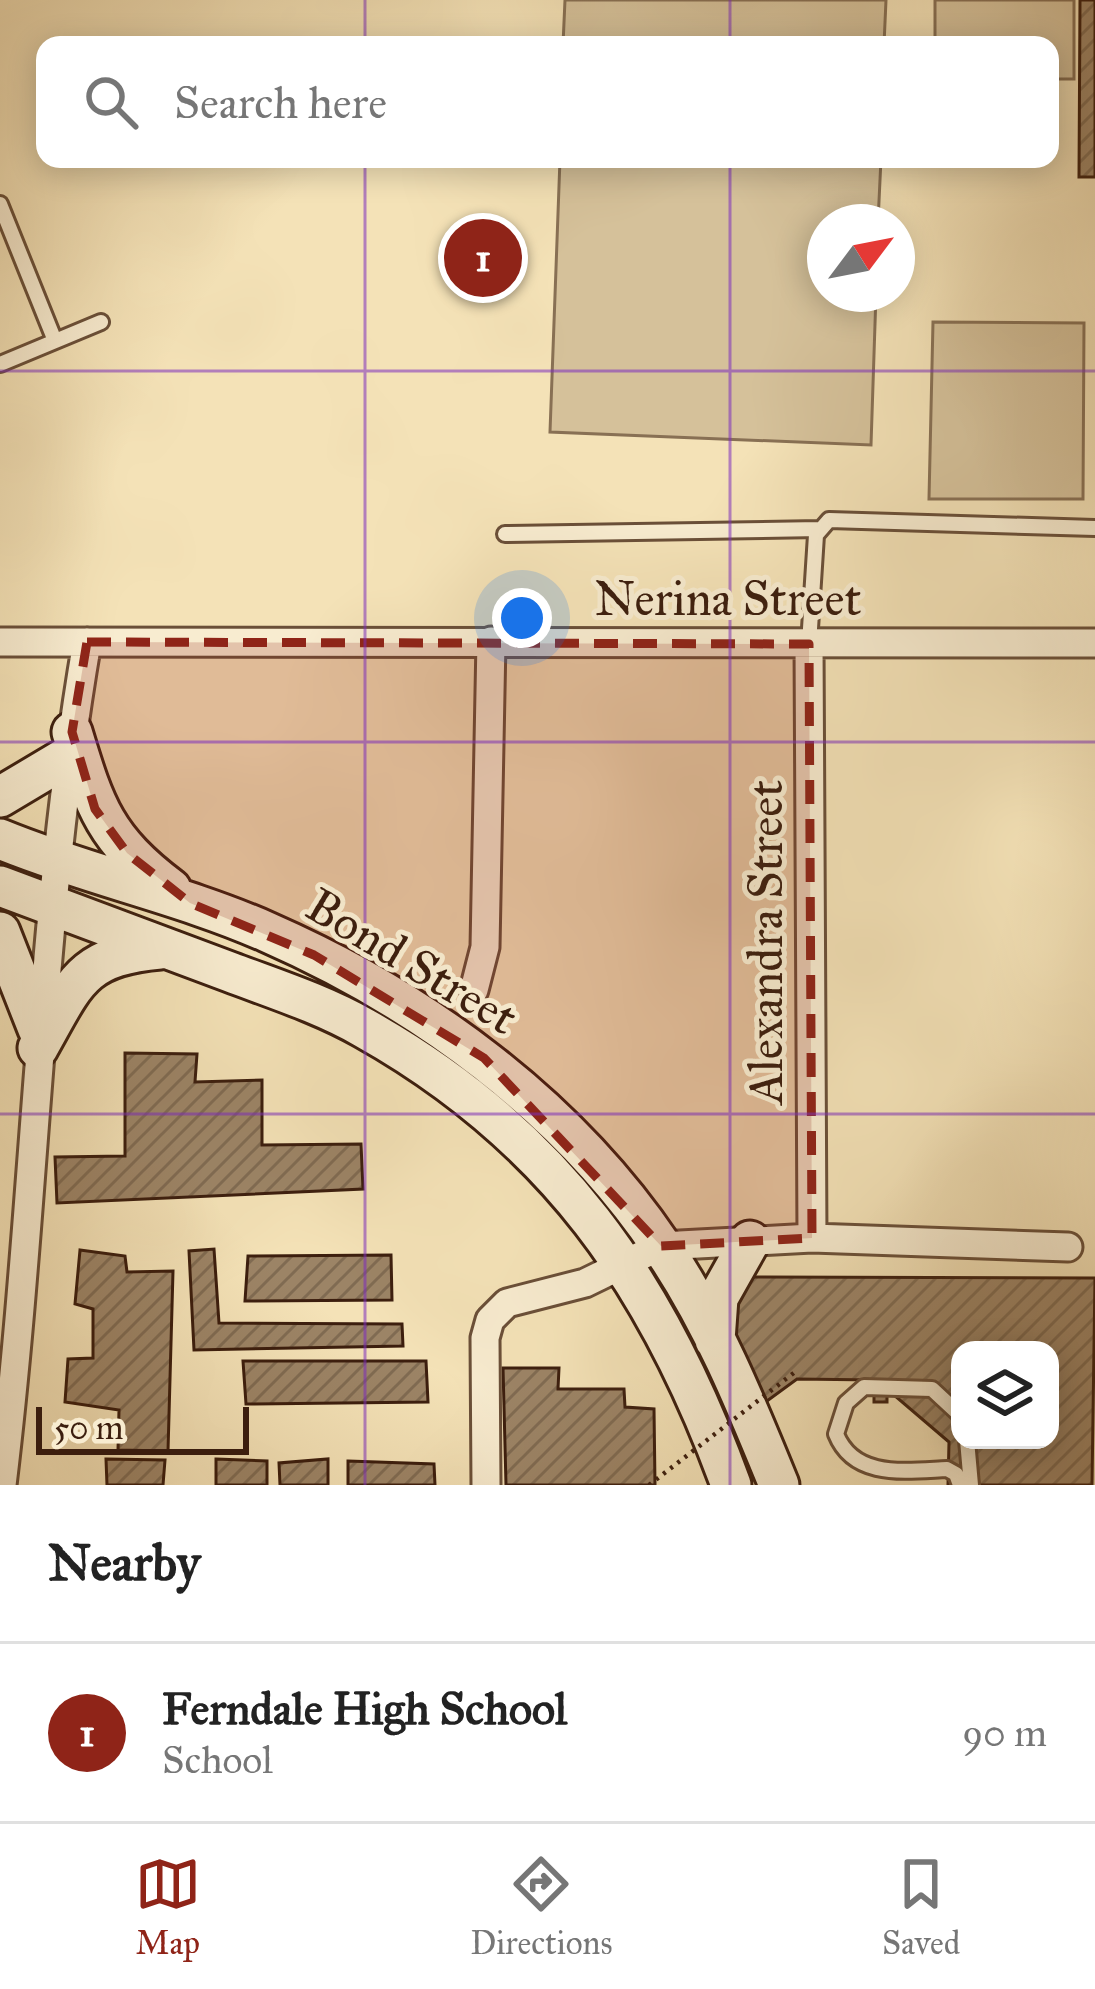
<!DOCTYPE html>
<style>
body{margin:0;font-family:"IM FELL Great Primer",serif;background:#f2f2f2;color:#222}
.controls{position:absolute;right:36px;bottom:36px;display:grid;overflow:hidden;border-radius:24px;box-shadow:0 6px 30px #0003}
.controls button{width:108px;height:108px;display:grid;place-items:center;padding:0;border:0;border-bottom:3px solid #e0e0e0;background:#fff;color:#222;font:60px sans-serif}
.compass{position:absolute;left:807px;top:204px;width:108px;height:108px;border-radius:50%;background:#fff;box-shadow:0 6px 30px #0003;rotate:58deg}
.scale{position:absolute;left:36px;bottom:30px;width:213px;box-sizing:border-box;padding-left:12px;border:6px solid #3c1e0e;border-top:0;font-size:33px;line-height:42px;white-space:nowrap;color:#3c1e0e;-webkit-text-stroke:9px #f8ecd0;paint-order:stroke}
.you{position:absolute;left:522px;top:618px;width:42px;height:42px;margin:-30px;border:9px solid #fff;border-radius:50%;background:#1a73e8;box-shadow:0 0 0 18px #1a73e833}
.badge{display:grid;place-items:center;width:78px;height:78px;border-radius:50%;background:#8f2418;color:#fff;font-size:39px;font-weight:700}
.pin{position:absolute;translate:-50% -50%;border:6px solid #fff;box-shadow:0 3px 12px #0006}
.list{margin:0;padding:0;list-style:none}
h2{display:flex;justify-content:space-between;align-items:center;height:156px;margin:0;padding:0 48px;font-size:51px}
h2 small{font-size:39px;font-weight:400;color:#767676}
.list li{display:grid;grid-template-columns:78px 1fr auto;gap:36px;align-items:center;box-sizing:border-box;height:180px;padding:0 48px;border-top:3px solid #e0e0e0}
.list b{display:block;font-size:45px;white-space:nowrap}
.list p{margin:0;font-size:39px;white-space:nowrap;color:#767676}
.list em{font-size:39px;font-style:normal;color:#767676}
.icon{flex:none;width:66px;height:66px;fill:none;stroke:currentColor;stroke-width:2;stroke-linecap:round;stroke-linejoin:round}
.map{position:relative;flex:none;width:1095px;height:1485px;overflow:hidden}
.search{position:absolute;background:#fff;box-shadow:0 6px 30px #0003;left:36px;right:36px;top:36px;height:132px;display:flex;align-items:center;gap:30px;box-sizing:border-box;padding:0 42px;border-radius:24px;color:#767676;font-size:45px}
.sheet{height:336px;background:#fff}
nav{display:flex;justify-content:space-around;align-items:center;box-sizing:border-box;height:168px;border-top:3px solid #e0e0e0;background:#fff;font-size:33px;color:#767676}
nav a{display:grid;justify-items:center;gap:6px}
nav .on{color:#8f2418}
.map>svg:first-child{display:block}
.pitch{fill:#d5c19a;stroke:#887054;stroke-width:3}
.building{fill:url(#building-hatch);stroke:#3c1e0e;stroke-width:3;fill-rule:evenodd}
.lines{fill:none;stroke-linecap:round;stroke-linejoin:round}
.lane-casing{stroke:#6a4f38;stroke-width:20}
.street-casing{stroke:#6a4f38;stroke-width:33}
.secondary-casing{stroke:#3c1e0e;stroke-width:45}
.lane{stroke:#f8ecd0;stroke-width:14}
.street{stroke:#f8ecd0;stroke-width:27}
.secondary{stroke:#f8ecd0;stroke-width:39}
.path-bridge{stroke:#3c1e0e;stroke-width:4.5;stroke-dasharray:3 6;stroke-linecap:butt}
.marked{fill:#8f2418;fill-opacity:0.2;stroke:#8f2418;stroke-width:9;stroke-dasharray:24 15;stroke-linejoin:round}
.grid{fill:none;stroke:#7b2cbf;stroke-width:3;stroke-opacity:0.55}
.labels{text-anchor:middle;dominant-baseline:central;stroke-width:10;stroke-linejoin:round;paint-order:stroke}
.street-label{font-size:48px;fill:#3c1e0e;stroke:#f8ecd0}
</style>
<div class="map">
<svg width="1095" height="1485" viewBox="0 0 1095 1485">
<defs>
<pattern id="building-hatch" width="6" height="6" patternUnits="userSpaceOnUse" patternTransform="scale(3)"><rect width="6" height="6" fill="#9c8466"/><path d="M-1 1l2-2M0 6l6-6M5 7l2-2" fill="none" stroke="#806b52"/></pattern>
</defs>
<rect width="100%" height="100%" fill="#f4e2b7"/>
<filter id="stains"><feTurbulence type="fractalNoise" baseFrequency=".00167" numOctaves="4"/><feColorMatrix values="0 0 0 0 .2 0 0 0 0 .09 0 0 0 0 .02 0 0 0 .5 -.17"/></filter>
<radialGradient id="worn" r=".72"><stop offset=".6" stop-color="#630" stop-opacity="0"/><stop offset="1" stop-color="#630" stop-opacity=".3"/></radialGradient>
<path class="pitch" d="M565,0H886L884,45H563Z
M935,0H1074V79H1050V45H935Z
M560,159H881L878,222H825V294H876L871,445L550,432Z
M933,322L1084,323L1083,499H929Z"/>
<path class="building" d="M1080,0H1095V177H1079Z
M125,1053L197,1054L195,1082L262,1080V1145L361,1144L363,1189L57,1203L55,1157L125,1156Z
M214,1249L219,1323L402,1324L403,1346L194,1350L189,1251Z
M80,1250L125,1256L127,1272L173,1271L168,1451L118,1450L119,1410L65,1402L68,1359L93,1358V1309L75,1304Z
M391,1255L392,1300L245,1301L248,1256Z
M751,1277L1095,1278L1092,1485H948L949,1442L887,1389V1402H874V1380L797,1379L756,1409L719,1335ZM960,1350H1050V1440H960Z
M243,1361H426L428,1402L246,1404Z
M503,1368H559L558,1389H624L625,1407L654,1409L655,1485H506Z
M106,1459L165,1460L163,1485H107Z
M216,1459L267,1461V1485H216Z
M328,1459V1485H280L279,1463Z
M348,1461L434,1464L435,1485H348Z"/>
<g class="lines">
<g class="lane-casing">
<path id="lane" d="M0,204L55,341
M0,364L101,322
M505,534L820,529
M809,644L816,535L829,520L1095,528
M967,1440L971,1485
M960,1485L956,1474L947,1469C905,1471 854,1479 836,1434L846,1403L864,1387L932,1389L960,1415"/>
</g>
<g class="street-casing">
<path id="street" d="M0,642L1095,643
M809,644L812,1238
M474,990L485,947L491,641
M2,1485C36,1204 39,921 87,642
M486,1485L485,1338L490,1320L507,1303L585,1283L661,1246L812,1238L1068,1247"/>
</g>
<g class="secondary-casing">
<path id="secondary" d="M72,732C95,808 105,839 171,889
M0,797L67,757
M0,839C87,875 181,894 267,932C422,1000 567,1106 662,1247C712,1320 746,1404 779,1485
M0,886C76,915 153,943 230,972C275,989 322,1004 364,1028C555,1135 658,1284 731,1485
M0,932L38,1029
M38,1048C75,983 80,956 160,949
M715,1340L718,1298L750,1241"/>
</g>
<use href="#lane" class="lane"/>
<use href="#street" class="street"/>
<use href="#secondary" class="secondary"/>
<path class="path-bridge" d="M649,1485L795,1372"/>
</g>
<path class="marked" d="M87,642L809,644L812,1238L661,1246L484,1058L314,955L190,903L127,853L95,809L72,732Z"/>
<path class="grid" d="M365,0V45M730,0V45M365,159V1485M730,159V1485M0,371H1095M0,742H1095M0,1114H1095"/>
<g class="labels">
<g class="street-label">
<text x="728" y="598">Nerina Street</text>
<text transform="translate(765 942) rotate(-90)">Alexandra Street</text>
<text transform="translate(412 961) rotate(31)">Bond Street</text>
</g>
</g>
<rect width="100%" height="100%" filter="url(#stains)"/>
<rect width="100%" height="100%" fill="url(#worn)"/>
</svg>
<div class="controls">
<button><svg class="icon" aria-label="layers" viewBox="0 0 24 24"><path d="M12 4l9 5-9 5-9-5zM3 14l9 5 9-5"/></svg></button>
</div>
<svg class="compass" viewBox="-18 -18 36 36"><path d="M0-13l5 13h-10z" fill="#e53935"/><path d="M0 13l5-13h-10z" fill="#767676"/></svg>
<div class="scale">50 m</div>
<div class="you"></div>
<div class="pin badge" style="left:483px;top:258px">1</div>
<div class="search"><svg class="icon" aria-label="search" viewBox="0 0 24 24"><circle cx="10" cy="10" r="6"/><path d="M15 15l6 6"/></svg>Search here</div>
</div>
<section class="sheet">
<h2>Nearby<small></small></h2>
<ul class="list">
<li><span class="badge">1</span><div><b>Ferndale High School</b><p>School</p></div><em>90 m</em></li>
</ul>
</section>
<nav>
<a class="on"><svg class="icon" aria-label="map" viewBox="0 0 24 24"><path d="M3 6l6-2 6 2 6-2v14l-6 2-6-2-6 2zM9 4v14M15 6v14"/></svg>Map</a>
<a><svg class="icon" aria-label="directions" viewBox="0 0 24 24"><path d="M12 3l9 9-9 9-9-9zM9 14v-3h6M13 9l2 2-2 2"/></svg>Directions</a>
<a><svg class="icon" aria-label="saved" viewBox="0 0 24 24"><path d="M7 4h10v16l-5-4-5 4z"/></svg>Saved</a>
</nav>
